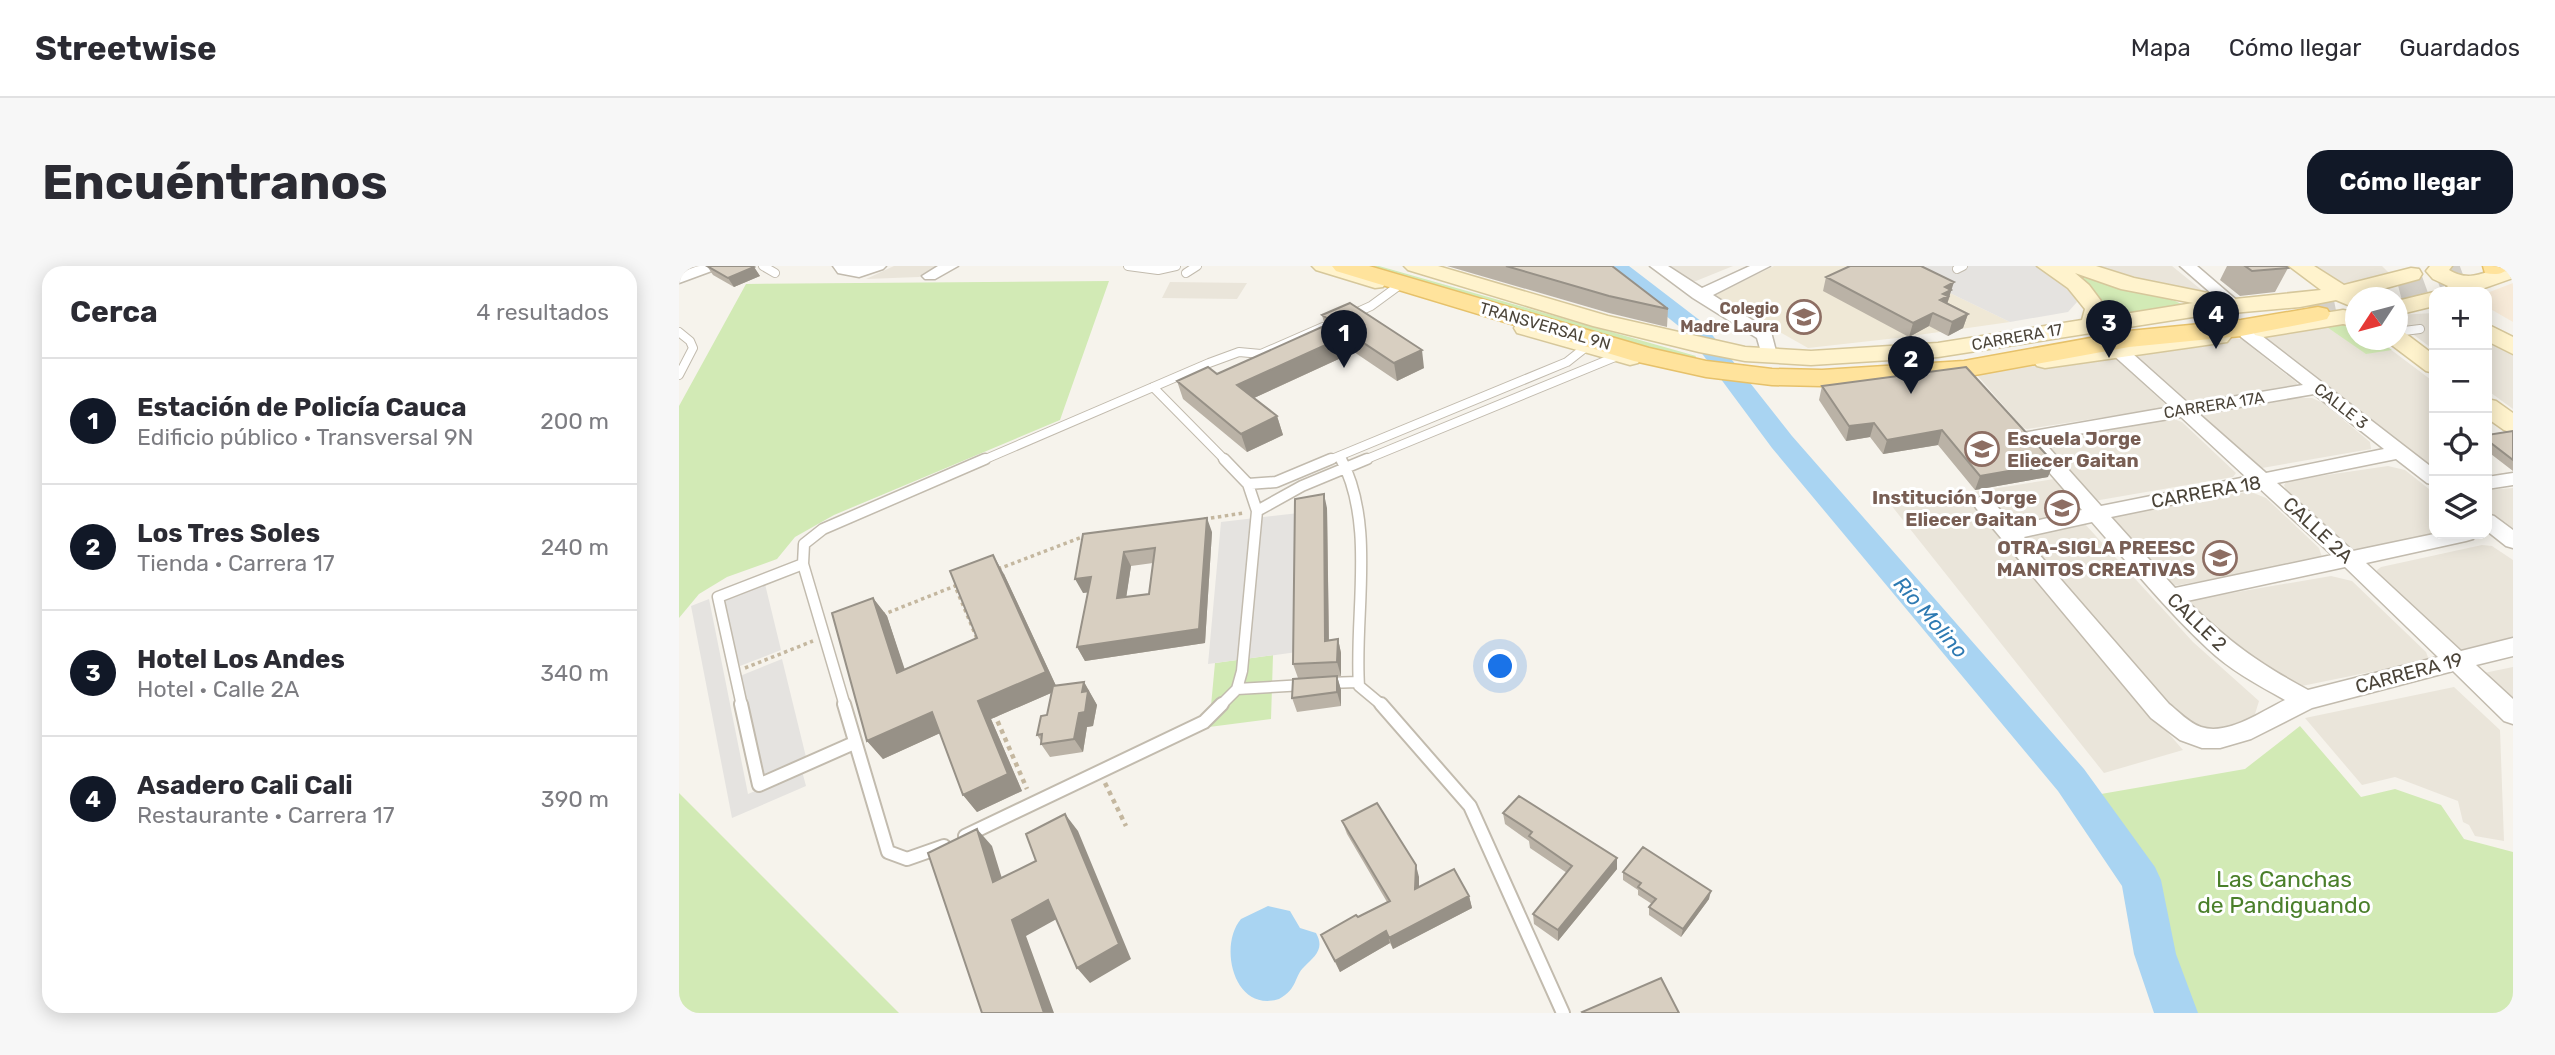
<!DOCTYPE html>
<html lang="es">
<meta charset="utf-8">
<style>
body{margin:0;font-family:Rubik,sans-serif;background:#f7f7f7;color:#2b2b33}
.controls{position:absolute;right:21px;top:21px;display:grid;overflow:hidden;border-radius:14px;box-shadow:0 4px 18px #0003}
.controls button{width:63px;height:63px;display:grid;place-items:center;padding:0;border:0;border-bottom:2px solid #e1e1e2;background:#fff;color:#2b2b33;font:35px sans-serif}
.compass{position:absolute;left:1666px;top:21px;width:63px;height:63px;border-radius:50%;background:#fff;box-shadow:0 4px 18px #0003;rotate:234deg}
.you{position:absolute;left:822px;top:401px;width:24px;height:24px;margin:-18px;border:5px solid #fff;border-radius:50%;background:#1a73e8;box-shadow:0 0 0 10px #1a73e833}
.badge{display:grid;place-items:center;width:46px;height:46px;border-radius:50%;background:#111827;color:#fff;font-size:23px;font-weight:700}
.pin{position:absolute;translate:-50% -58px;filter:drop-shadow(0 2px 4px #0008)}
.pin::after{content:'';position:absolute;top:37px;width:24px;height:21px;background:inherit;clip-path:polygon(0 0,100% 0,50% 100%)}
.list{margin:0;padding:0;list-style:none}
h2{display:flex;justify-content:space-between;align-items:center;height:91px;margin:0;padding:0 28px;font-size:30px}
h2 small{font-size:23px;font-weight:400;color:#7c7c81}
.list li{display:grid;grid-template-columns:46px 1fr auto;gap:21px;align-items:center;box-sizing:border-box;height:126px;padding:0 28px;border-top:2px solid #e1e1e2}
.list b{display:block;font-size:26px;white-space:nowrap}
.list p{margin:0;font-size:23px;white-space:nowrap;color:#7c7c81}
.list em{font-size:23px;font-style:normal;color:#7c7c81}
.icon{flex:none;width:38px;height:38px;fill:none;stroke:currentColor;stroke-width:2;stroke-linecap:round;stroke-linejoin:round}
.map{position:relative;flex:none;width:1834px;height:747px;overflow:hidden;border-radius:21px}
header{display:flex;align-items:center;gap:42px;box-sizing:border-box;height:98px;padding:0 35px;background:#fff;border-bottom:2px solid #e1e1e2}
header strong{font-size:33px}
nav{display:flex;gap:38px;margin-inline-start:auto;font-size:24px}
.intro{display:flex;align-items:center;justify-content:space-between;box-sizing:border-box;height:168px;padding:0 42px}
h1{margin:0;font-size:49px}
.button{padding:18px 32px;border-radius:21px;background:#111827;color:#fff;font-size:24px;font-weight:700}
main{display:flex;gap:42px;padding:0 42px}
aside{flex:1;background:#fff;border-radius:21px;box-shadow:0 4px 18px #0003}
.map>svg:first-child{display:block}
.residential{fill:#eae5da}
.commercial{fill:#f7ead8}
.education{fill:#efe8d6}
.green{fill:#d2eab5}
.parking{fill:#e5e3e0}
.water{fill:#a9d4f2}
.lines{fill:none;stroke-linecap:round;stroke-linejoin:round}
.river{fill:#a9d4f2;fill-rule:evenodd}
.primary-tunnel{stroke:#d4d0c8;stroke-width:26;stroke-dasharray:26 13;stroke-linecap:butt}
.lane-far2-casing{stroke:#c2bbae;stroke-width:10}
.lane-far1-casing{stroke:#c2bbae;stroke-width:13}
.lane-casing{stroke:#c2bbae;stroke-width:16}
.street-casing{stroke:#c2bbae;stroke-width:3}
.secondary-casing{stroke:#d6c79b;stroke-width:3}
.primary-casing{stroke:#e6c16a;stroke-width:3}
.path-far1{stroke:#c4b79f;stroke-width:3.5;stroke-dasharray:3.5 3.5;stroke-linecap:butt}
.path{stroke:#c4b79f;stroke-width:4.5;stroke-dasharray:4.5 4.5;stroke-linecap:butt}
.lane-far2{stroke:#fff;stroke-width:8}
.lane-far1{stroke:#fff;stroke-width:10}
.lane{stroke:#fff;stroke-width:12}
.street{fill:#fff;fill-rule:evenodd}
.secondary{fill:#fff3cd;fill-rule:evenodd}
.primary{fill:#ffe39c;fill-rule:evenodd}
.wall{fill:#bab2a6;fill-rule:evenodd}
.shaded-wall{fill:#979187}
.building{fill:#d8cfc1;stroke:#979187;stroke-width:2;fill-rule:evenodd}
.labels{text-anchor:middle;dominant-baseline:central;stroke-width:6;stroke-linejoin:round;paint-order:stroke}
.far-education-label{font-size:16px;font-weight:bold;fill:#785e54;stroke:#fff;text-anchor:end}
.far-street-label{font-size:16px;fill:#4b4439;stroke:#fff}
.education-label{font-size:19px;font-weight:bold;fill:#785e54;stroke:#fff;text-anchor:end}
.street-label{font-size:19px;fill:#4b4439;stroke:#fff}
.water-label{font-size:21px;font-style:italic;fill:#2e7ab2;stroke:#fff}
.near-park-label{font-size:23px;fill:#4a7f2a;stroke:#fff}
</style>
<header>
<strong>Streetwise</strong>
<nav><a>Mapa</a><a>Cómo llegar</a><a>Guardados</a></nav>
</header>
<div class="intro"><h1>Encuéntranos</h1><a class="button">Cómo llegar</a></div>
<main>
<aside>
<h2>Cerca<small>4 resultados</small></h2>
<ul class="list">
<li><span class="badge">1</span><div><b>Estación de Policía Cauca</b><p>Edificio público · Transversal 9N</p></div><em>200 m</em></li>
<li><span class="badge">2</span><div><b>Los Tres Soles</b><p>Tienda · Carrera 17</p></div><em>240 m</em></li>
<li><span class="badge">3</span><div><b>Hotel Los Andes</b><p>Hotel · Calle 2A</p></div><em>340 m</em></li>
<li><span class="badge">4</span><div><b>Asadero Cali Cali</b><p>Restaurante · Carrera 17</p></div><em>390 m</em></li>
</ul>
</aside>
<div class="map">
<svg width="1834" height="747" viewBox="0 0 1834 747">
<rect width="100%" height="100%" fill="#f6f3ec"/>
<path class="residential" d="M215,0H263L240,11L187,13Z
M986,0H1054L1017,15H1011Z
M1409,0H1493L1530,30H1519Z
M1629,0H1703L1711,8L1665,21Z
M491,16L568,17L558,33L483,32Z
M1755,47V84L1719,57L1718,49Z
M1672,57L1676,59V74H1699L1755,116V206L1586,71Z
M1556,72L1562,73L1618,117L1617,120L1507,138L1451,85Z
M1808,73L1834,89V143L1808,124Z
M1421,88L1434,90L1487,139L1485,142L1348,163L1344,162L1297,108Z
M1614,132H1633L1644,137L1691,176L1692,183L1583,202L1578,201L1520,150Z
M1489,151L1503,156L1557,207L1554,211L1415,235L1361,175L1367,171Z
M1709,200L1726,204L1755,227L1756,268L1685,285L1674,283L1607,224L1605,219L1607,216L1634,211Z
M1375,213L1408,244L1316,267L1447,418L1335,273L1405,257L1514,376L1580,435L1576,448L1564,458L1537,464L1514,461L1465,439L1504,484L1425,507L1212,239Z
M1834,222V266L1808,245V224Z
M1572,226L1587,232L1640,282L1644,294L1494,320L1432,255V250L1437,248L1550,228Z
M1803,279L1813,280L1834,294V374L1793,385H1780L1698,308V304L1702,301Z
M1652,310L1673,315L1747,386L1750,394L1618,421L1580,400L1510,340L1512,334Z
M1834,401V443L1805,407Z
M1775,421L1821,464L1825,575L1796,570L1790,559L1784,556L1779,535L1716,511L1683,519L1626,452Z"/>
<path class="commercial" d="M1834,17V56L1808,41V27Z"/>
<path class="education" d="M1095,0H1215L1331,56L1218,72L1129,82L1035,29Z"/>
<path class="green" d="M682,0H700L1017,90L1015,95Z
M1380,0L1496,35L1507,40L1433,49C1421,44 1418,28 1409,18C1401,9 1391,5 1380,0Z
M430,15L381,154L155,249L116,271L98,293L48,311L20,328L0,352V140L67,18Z
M1664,56L1676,59V74H1698L1713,84L1687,88L1645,59Z
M594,389L592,453L530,461L536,397Z
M1621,460L1682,531L1716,523L1762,539L1785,573L1834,586V747H1514L1499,706L1480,612L1422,528L1566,503Z
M0,527L220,747H0Z"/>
<path class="parking" d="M1215,0H1357L1389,19L1398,36L1389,46L1331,56Z
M620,247L618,386L529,398L542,256Z
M86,318L102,384L61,400L43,334Z
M30,333L69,528L123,505L127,520L53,552L12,340Z
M103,393L127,491L86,509L61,410Z"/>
<path class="water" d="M589,640L611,645L621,662L637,667C646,683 636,690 625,701C615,710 619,723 600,733C555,747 539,680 562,653Z"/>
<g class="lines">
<path class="river" d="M925,0H950L1023,56L1113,170L1405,503L1476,601L1482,614L1497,688L1519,747H1475L1455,688L1443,620L1379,525L1093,182L1007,66Z"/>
<path class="primary-tunnel" d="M1682,32L1724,21L1782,0
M1630,42L1676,33"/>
<g class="lane-far2-casing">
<path id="lane-far2" d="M84,0L96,7
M449,0L479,4L497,0
M1278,3L1284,0
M507,7L518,0
M672,49L692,40L722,18
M1725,65L1741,63
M0,66L11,75L14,82L0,109
M474,121L547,195
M660,190L663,195
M302,195L530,97L560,86L582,88L644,61
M648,195L888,96L907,81
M683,195L941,89"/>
</g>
<g class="lane-far1-casing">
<path id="lane-far1" d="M662,193C697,258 675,349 680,420L704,440
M569,218L597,216L652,193
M578,245L623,220L688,193
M648,417L679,416
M558,423L625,419
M63,440L39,331L124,298
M166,440L124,298L125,278L144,263L306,193
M541,440L558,423L563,405L578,245L569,218L545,193"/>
</g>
<g class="lane-casing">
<path id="lane" d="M62,438L80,519L175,477
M165,438L209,586L228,593L265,580
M702,438L791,540L884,747
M286,570L525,456L543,438"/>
</g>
<g class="street-casing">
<path id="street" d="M19,0H41L38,3L0,17V7Z
M154,0H207L204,3L180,11L159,7Z
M259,0H279L256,13H246L243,10Z
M971,0H989L1023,22L1071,0H1091L1034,29L1092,66L1098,89L1096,93H1084L1078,72L1014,32Z
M1501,0H1518L1561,37L1559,40H1547Z
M1568,62L1574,63L1755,203V219L1748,217L1717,193L1598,217L1674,285L1755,268H1797L1794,273L1787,275L1687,297L1782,385L1834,372V390L1797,399L1834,433V458L1825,455L1774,405L1633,442L1572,473L1541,482H1523L1501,474L1472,452L1297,242L1294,237L1297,232H1311L1335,260L1403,244L1343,175L1341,171L1343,167L1492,141L1433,88L1431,84L1433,80H1445L1510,138L1624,119L1562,71L1560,67L1562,63ZM1635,128L1705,183L1587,207L1520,148ZM1502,151L1567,211L1422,240L1363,174ZM1579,221L1653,289L1496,322L1432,251ZM1413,256C1451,299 1487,344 1529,383C1551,404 1579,419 1606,434C1583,445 1549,470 1522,461C1510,457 1499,445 1490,438L1345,271ZM1666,301L1759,391L1629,424C1579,397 1549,375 1508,335Z
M1834,207V219L1808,223V211Z
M1808,248L1815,250L1834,264V282L1827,280L1808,265Z"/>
</g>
<g class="secondary-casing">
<path id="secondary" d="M633,0H666L704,11L707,16L704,21L696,22L637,4Z
M725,0H759L929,50L1066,81L1132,85L1259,77L1403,54L1406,43L1389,22L1358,0H1417L1455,12L1534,28L1536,35L1642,24L1610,0H1635L1665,19L1732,2L1740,3L1743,8L1740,13L1678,30L1676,37L1669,39L1657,34L1621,41L1520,50L1259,91L1132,99L1066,95L1020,86L914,60L729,4ZM1396,7L1442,23L1514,37L1427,51L1428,43L1410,19Z
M1751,0H1773L1770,4C1794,19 1810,1 1834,0V12L1794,26H1763L1769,20L1754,13L1747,5Z
M1755,26V40L1718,49V35Z
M1664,44L1676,46V60L1664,58L1584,71L1576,69L1573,64L1576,59L1584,57Z
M846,55L959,87L963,92L959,97L951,99L838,67L835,62L838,57Z
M1808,58L1834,71V88L1808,75Z
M1540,64L1548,66L1552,71L1548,76L1366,102L1358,100L1354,95L1358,90L1366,88Z
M1718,65L1726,67L1755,89V107L1747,105L1710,77L1708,74H1718Z
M1808,133L1817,135L1834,147V167L1825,164L1808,152Z"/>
</g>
<g class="primary-casing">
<path id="primary" d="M653,0H690L970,82L1027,95L1093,103L1143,104L1285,95L1450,65L1562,54L1639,41L1648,43L1651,48L1648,53L1639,55L1562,70L1450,81L1285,111L1143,120L1093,119L1027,111L955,95L657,5Z
M1804,0H1831C1825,9 1816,9 1806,7Z"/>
</g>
<path class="path-far1" d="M525,253L565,247
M319,303L406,270
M279,319L276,320L299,375
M203,349L276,320
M66,402L134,375"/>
<path class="path" d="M315,447L348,523
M426,517L447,560"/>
<use href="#lane-far2" class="lane-far2"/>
<use href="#lane-far1" class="lane-far1"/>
<use href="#lane" class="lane"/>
<use href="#street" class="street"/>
<use href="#secondary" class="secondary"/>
<use href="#primary" class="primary"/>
</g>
<path class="wall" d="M28,0L75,1L81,10L55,21L34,9Z
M768,0H933L989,43L988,61L930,47Z
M1548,0H1607L1609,2L1596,26L1561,30L1541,14Z
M1147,11L1271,30L1268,38L1289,48L1284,62L1269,70L1250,60L1230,71L1144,25Z
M643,49L745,102L718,115L675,86L575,132L598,150L604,169L568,186L504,133L498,115L538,108L646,60Z
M1287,101L1369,211L1296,224L1259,179L1204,188L1191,171L1167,175L1140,134L1143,120Z
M1834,165V205L1808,185V169Z
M648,242L650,374L659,373L662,387V410L619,412L614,398Z
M533,266L526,377L406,395L398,381L409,326L404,327V268ZM474,297L470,328L447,331L452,300Z
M325,308L377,420L405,416L418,439L414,460L408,461L404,486L371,491L362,478V475L358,469L368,449L372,427L312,453L343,525L298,546L284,529L261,467L204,493L188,475L194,332L208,350L225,403L298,372Z
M658,410L662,424V440L618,446L613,432Z
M824,547L938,592V603L879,675L855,658L854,648L888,607L851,582L850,575L826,558Z
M663,555L740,611V621L790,630L793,642L714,683L711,677L661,706L642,669L708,636L668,568Z
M944,606L1030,633L1002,671L970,649V641L973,638L959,629V624L944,614Z"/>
<path class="shaded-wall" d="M75,1L81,10L55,21L49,12Z
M1275,16L1268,38L1257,48L1266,21Z
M1254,47L1250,60L1230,71L1234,57Z
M1289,48L1284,62L1269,70L1273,56Z
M671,68L675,86L564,137L558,119Z
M743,84L745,102L718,115L715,97Z
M598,150L604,169L568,186L562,168Z
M1195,157L1191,171L1167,175L1170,160Z
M1263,164L1259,179L1204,188L1208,174Z
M1375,197L1369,211L1296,224L1301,210Z
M645,228L648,242L650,388L646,375Z
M528,252L533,266L526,377L406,395L398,381L520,363Z
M445,286L452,300L445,346L438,332Z
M314,289L325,308L379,424L312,453L343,525L298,546L284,529L299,435Z
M412,311L419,325L404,327L396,313Z
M194,332L208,350L233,425L218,407Z
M659,373L662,387V410L658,396Z
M658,410L662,424V440L658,426Z
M405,416L418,439L414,460L408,461L404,486L395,473Z
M253,446L268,464L204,493L188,475Z
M386,548L399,565L452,693L411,717L398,702Z
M298,563L313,580L329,632L314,616Z
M938,592V603L879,675V664Z
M737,599L740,611V634L736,623Z
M1032,625L1030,633L1002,671L1004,663Z
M790,630L793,642L714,683L710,672Z
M369,634L383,650L347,670L375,747H365L333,654Z
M707,665L711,677L661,706L656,695Z"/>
<path class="building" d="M28,0H73L75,1L49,12Z
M827,0H933L989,43L930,30Z
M1171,0H1242L1275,16L1266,21L1272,24L1264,28L1269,30L1261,34L1289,48L1273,56L1254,47L1234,57L1147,11Z
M1566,0H1607L1609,2L1573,5Z
M671,37L743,84L715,97L671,68L558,119L598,150L562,168L498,115L529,101L538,108L654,56L643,49Z
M1287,101L1375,197L1301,210L1263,164L1208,174L1195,157L1170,160L1143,120Z
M1834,165V194L1808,174V169Z
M645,228L646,375L659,373L658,396L614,398L616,233Z
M528,252L520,363L398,381L412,311L396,313L404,268ZM476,282L470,328L438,332L445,286Z
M314,289L367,406L299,435L329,508L284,529L253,446L188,475L153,347L194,332L218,407L298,372L271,305Z
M658,410V426L613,432L614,413Z
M405,416L403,426L409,425L406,446L400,447L395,473L362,478L363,468L358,469L362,450L368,449L374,420Z
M840,530L938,592L879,664L854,648L893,600L850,570L853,566L824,547Z
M698,537L737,599L736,623L775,603L790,630L710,672L707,665L656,695L642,669L677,649L679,651L711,635L663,555Z
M386,548L440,678L398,702L369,634L333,654L365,747H303L249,587L298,563L314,616L357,595L347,568Z
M964,581L1032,625L1004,663L970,641L977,633L959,621L962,617L944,606Z
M982,712L1000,747H904L903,746Z"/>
<defs>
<g id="school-ring" transform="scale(1.75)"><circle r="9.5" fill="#fff" stroke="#8d6e63" stroke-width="1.5"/><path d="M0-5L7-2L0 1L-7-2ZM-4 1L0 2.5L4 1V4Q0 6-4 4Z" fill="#8d6e63"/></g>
</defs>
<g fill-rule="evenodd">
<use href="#school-ring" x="1125" y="51"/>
<use href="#school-ring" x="1303" y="183"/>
<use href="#school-ring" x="1383" y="242"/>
<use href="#school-ring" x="1541" y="292"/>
</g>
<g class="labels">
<g class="far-education-label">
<text x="1100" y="42">Colegio<tspan x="1100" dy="18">Madre Laura</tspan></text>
</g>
<g class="far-street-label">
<text transform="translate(866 60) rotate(16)">TRANSVERSAL 9N</text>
<text transform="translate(1338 71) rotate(-10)">CARRERA 17</text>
<text transform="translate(1535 139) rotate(-9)">CARRERA 17A</text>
<text transform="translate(1662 140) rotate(38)">CALLE 3</text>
</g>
<g class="education-label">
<text x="1328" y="172" text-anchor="start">Escuela Jorge<tspan x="1328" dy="22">Eliecer Gaitan</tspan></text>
<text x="1358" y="231">Institución Jorge<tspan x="1358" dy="22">Eliecer Gaitan</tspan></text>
<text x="1516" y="281">OTRA-SIGLA PREESC<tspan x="1516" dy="22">MANITOS CREATIVAS</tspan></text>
</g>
<g class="street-label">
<text transform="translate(1527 226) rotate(-10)">CARRERA 18</text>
<text transform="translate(1639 264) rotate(43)">CALLE 2A</text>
<text transform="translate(1518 356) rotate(44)">CALLE 2</text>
<text transform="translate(1730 407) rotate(-15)">CARRERA 19</text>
</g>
<g class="water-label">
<text transform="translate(1252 351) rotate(49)">Río Molino</text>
</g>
<g class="near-park-label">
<text x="1605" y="613">Las Canchas<tspan x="1605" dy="26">de Pandiguando</tspan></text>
</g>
</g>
</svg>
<div class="controls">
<button>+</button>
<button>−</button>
<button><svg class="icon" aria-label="locate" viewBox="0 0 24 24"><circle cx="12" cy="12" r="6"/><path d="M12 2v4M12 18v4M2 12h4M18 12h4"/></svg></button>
<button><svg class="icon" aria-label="layers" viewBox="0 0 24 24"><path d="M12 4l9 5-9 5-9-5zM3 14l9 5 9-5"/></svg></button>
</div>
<svg class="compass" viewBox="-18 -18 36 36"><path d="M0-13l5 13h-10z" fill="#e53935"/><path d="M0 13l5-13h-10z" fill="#7c7c81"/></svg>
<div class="you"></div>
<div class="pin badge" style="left:665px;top:102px">1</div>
<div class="pin badge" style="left:1232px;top:128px">2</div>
<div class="pin badge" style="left:1430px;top:92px">3</div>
<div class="pin badge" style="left:1537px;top:83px">4</div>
</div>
</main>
